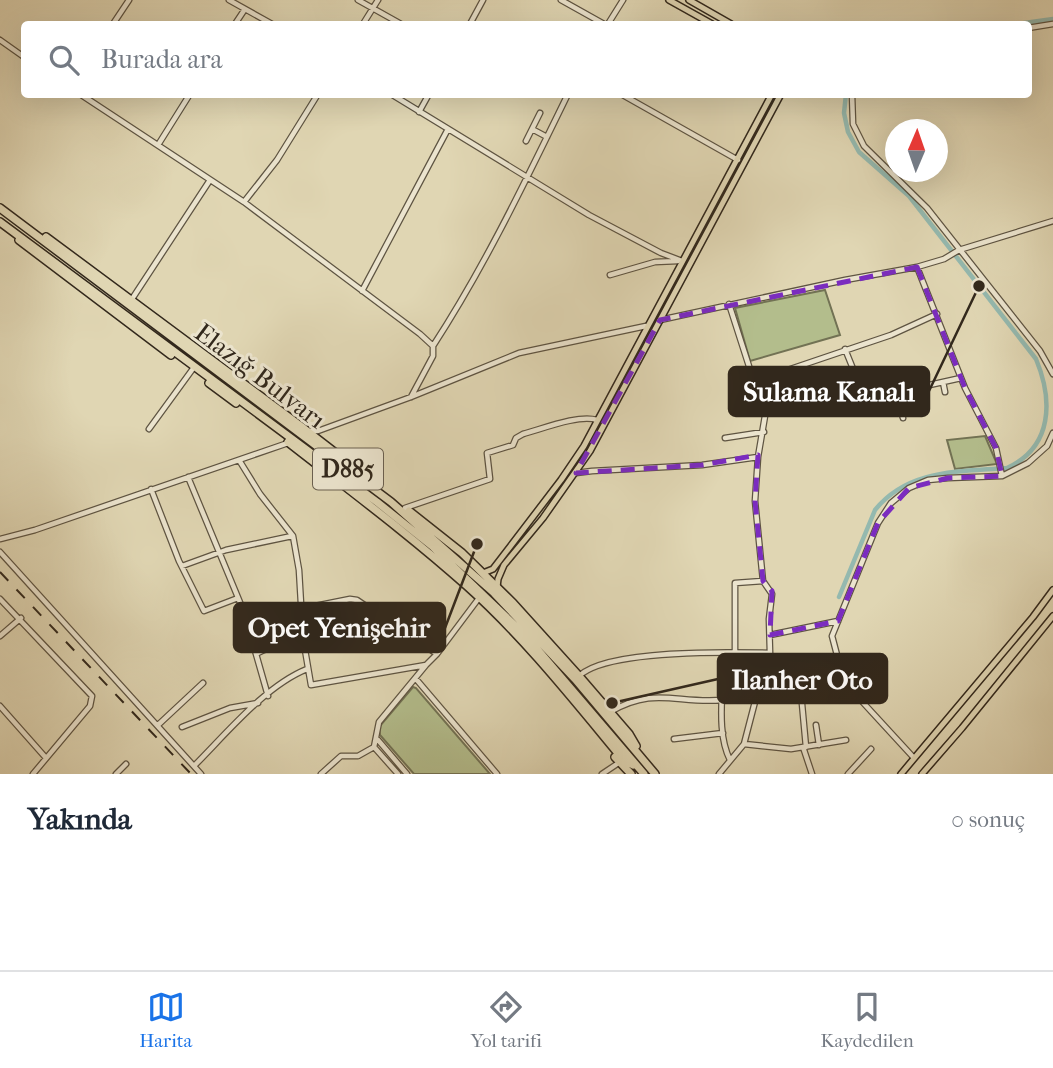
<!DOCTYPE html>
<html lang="tr">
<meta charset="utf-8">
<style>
body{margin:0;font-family:"IM FELL French Canon",serif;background:#f6f6f7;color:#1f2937}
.compass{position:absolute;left:885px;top:119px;width:63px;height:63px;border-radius:50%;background:#fff;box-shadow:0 7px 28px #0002;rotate:2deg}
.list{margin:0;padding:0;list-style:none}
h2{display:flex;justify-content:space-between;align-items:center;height:91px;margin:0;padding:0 28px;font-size:30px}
h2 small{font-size:23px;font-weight:400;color:#747a83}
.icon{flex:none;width:38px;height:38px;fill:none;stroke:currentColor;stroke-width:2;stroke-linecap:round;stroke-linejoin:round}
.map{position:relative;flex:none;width:1053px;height:774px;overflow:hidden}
.search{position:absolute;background:#fff;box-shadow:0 7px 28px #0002;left:21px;right:21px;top:21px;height:77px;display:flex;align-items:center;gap:18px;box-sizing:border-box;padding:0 24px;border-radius:7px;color:#747a83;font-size:26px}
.sheet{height:196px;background:#fff}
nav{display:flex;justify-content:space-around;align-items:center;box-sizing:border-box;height:98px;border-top:2px solid #e0e1e3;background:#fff;font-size:19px;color:#747a83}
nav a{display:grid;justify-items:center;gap:4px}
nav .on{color:#1a73e8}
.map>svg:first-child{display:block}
.green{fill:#b3bd8c;stroke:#727254;stroke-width:2}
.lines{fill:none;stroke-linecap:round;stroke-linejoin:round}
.canal{stroke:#94b9af;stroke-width:4.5}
.minor-casing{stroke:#5e5442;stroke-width:7}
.major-casing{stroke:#32281c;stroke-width:8}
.highway-casing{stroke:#32281c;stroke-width:10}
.minor{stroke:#ebe4ce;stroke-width:4.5}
.major{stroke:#e0d6b3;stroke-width:5}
.highway{stroke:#e0d6b3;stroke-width:7}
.rail{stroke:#32281c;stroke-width:2;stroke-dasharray:12 12;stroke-linecap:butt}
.marked{fill:none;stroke:#7b2cbf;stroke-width:5;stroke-dasharray:14 9;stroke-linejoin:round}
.labels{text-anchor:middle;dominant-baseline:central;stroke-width:6;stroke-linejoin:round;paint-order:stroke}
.shield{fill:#ebe4ce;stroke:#6a6051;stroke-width:2}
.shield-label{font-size:24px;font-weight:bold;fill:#32281c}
.street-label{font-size:26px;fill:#32281c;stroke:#ebe4ce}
.leader{fill:none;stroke:#32281c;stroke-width:2.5}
.callout-dot{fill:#32281c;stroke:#ebe4ce;stroke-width:2.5}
.callout{fill:#32281c;stroke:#32281c;stroke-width:2.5}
.callout-label{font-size:28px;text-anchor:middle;font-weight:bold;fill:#fff}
</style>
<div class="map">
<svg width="1053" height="774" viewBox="0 0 1053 774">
<rect width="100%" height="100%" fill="#e0d6b3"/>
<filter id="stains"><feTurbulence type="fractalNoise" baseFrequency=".00286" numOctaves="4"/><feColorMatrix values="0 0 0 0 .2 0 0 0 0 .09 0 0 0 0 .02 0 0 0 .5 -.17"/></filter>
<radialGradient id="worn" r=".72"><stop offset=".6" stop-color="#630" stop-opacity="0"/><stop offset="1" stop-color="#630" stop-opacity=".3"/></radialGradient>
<path class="green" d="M825,290L840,335L750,361L735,308Z
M985,436L997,464L955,469L947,440Z
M413,687L416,688L490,774H414L380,735L379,727Z"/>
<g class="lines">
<path class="canal" d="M1017,24L1053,19
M839,597L875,510C908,469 958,472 1007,468C1053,447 1053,400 1036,359L909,196L859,152L848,132L844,113L846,94"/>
<g class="minor-casing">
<path id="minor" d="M229,0L272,24
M358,0L401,24
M561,0L604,24
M113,24L129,0
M235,24L245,9
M363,24L378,0
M470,24L483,0
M608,24L623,0
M1028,28L1053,24
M0,40L24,57
M80,94L244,202L420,334L433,346V356L411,397
M391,94L589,215L661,253L682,261
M621,94L738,160
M852,94L853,124L864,146L927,208L1040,351L1053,374
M419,112L429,94
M532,129L540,113
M526,141L532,129L547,137
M158,145L190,94
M244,202L277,160L318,94
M917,267L965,388L996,448L1002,476
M610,275L655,262L678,261
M362,291L448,129
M132,299L210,180
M660,320L845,280L917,267L944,259L959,250L1053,221
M433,346C485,266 526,180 568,94
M755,381L891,335L937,314
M943,382L945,392
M765,413L841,395L860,386L845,349
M903,418L897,395L898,392L961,378
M149,429L192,370
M309,431H318L411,397L519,353L646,326
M725,438L764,432
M239,460L260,494L293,536L299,570L303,638L311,685L426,665L437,654L479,598
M576,473L592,471L702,465L758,457
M188,477L244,612L268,696
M151,489L179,561L204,611L238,598
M405,508L490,479L487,453L513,445L516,438L523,434C542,429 579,414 597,420
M0,539L35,530L288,443
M0,552L201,774
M182,566L226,550L292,536
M0,599L92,696L90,706L33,774
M770,635L838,621
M0,636L21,618
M252,638L260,626L275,614L350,599L357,600L437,654
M735,652V583L763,581
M256,654C305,628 363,639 416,641
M579,676C608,649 729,652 770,653
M416,679L497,774
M801,693L806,747
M0,706L46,758
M610,712C655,686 676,704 722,700
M158,725L203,683
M816,725L819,745
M182,727L230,708L258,703
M674,739L723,733
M378,740L407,774
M744,744L791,749L846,740
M374,747L398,774
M803,747L812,774
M914,758L857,696L842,674L832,636L878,523L891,503L909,488L928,480L948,478L1002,476L1028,463L1047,446L1053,433
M730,760C720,740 721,714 722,692L756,694
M194,766C226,734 265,686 307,669
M116,774L126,764
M321,774L341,756H358L374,747L379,722L426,665
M602,774L620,762
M719,774L744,744L757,694L768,678L770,653L769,619L772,594L763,581L755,501L758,457L765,416L729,304
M848,774L871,749"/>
</g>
<g class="major-casing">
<path id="major" d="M669,0L712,24
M689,0L731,24
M483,573L493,569L561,480L584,446L772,94
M497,587L498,579L504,565L543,518L590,451L781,94
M901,774L1033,617L1053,590
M922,774L962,728L1053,616"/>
</g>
<g class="highway-casing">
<path id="highway" d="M0,208L391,502L494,593L575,679L655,774
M0,222L377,502L432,546L526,636L644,774
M46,237L302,427L373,482
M19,240L171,355
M209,383L236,403
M288,442C348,489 410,535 467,586C524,637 573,699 622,758L633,765
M409,511L462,553L513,603L579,676L629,734L636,746
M615,757L631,774"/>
</g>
<use href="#minor" class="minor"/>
<use href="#major" class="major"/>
<use href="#highway" class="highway"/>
<path class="rail" d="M0,572L191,774"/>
</g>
<path class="marked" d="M917,267L965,388L996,448L1002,476L948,478L909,488L878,523L838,621L770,635L772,591L763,581L755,501L758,455L702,465L576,473L660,320Z"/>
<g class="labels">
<rect class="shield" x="313" y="448.5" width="70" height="41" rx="5"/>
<g class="shield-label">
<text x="348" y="469">D885</text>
</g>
<g class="street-label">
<text transform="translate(260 376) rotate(37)">Elazığ Bulvarı</text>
</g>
</g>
<path class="leader" d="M979 286L929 391M477 544L445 628M612 703L718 679"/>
<g class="callout-dot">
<circle cx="979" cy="286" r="7"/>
<circle cx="477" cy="544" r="7"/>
<circle cx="612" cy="703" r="7"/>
</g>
<g class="callout">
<rect x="729" y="367" width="200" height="49" rx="7"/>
<rect x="234" y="603" width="211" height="49" rx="7"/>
<rect x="718" y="654" width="169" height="49" rx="7"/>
</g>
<g class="callout-label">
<text x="829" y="401">Sulama Kanalı</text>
<text x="339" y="637">Opet Yenişehir</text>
<text x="802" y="689">Ilanher Oto</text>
</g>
<rect width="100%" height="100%" filter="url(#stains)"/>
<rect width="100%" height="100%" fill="url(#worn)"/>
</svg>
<svg class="compass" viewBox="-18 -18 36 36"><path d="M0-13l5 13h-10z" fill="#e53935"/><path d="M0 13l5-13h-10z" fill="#747a83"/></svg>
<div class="search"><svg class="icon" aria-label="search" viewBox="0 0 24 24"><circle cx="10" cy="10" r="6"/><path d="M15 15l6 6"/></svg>Burada ara</div>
</div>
<section class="sheet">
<h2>Yakında<small>0 sonuç</small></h2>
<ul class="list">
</ul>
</section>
<nav>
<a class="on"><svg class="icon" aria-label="map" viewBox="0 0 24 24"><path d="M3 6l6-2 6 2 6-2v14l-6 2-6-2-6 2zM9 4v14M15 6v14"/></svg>Harita</a>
<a><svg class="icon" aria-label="directions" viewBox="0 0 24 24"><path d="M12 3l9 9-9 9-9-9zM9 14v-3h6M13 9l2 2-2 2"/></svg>Yol tarifi</a>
<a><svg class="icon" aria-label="saved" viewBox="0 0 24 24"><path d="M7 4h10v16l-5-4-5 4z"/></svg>Kaydedilen</a>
</nav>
